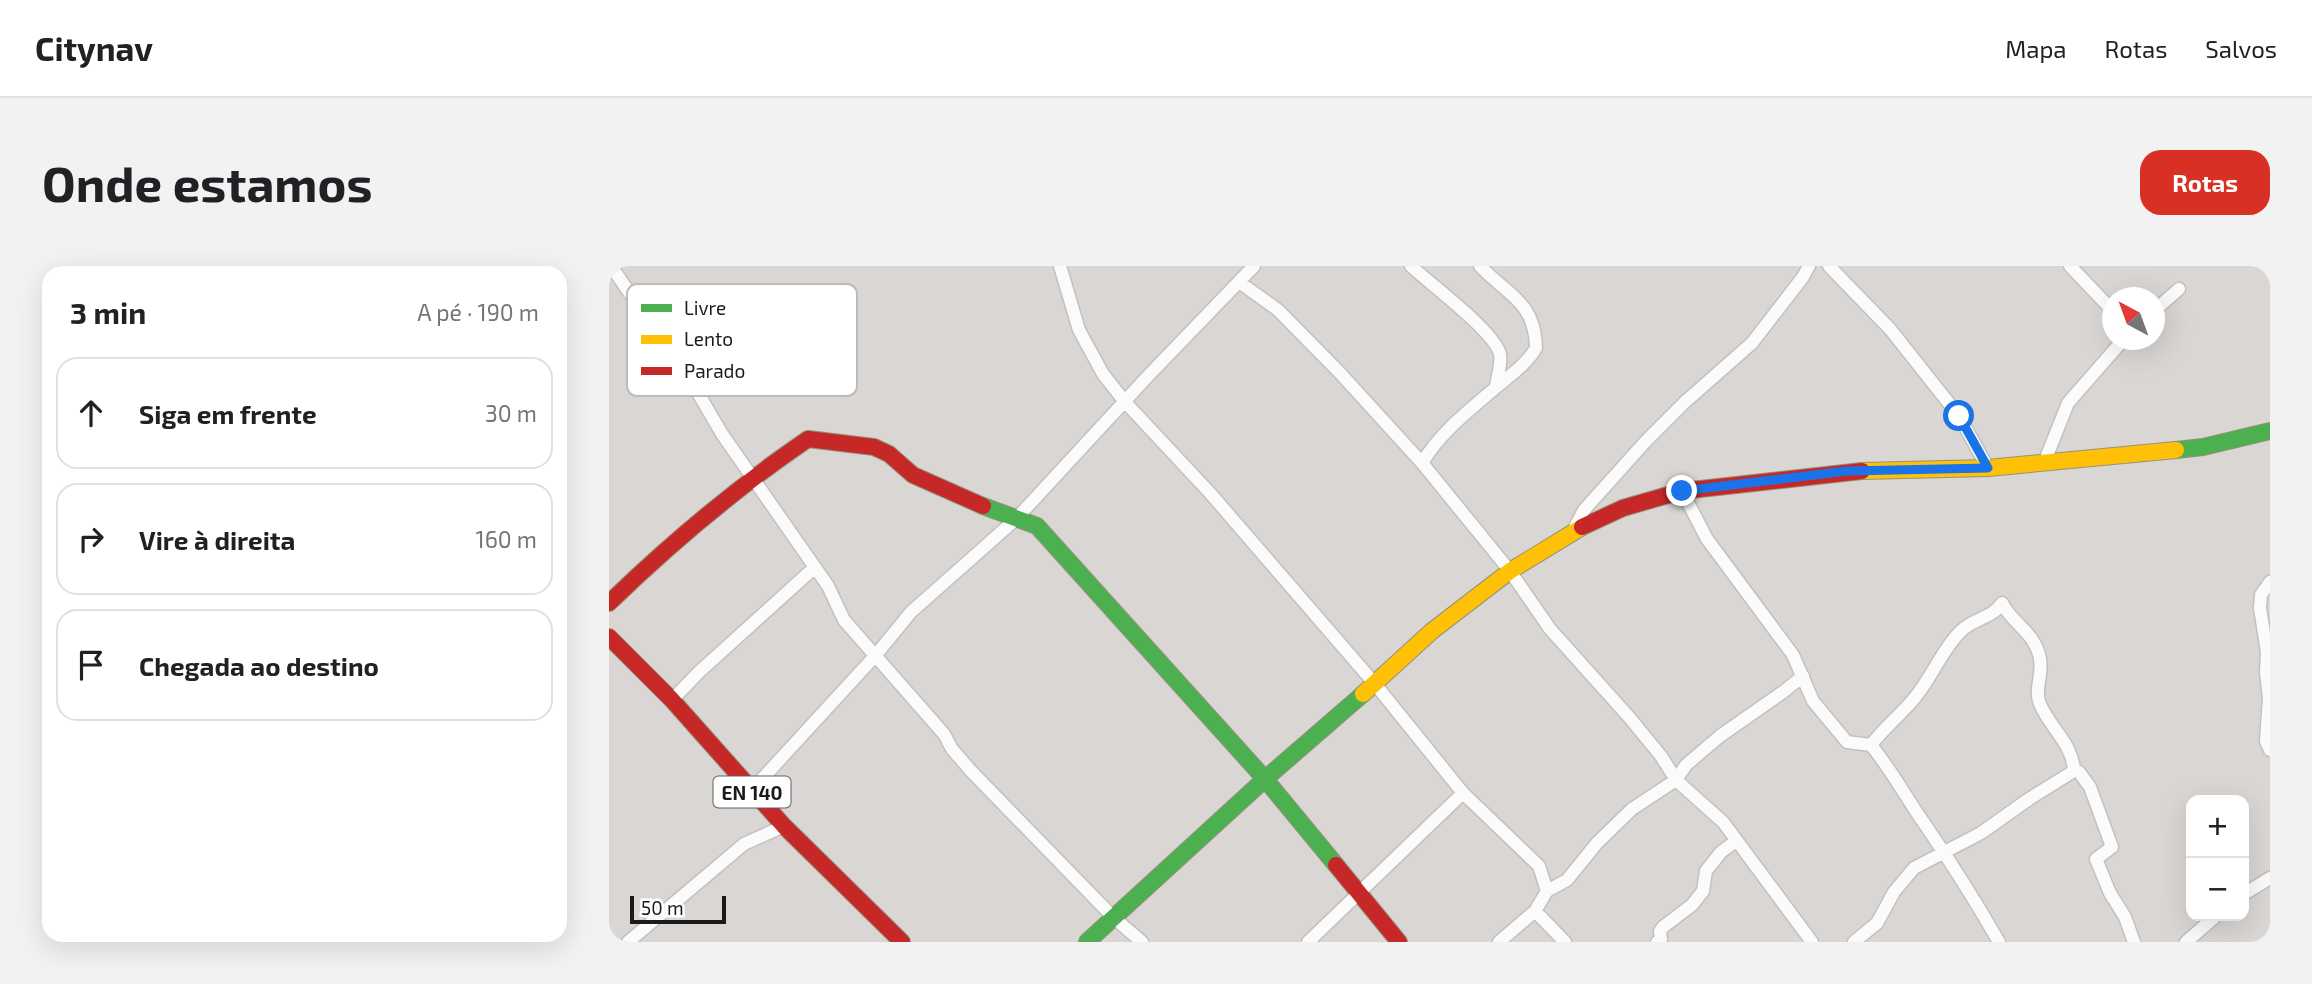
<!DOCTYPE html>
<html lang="pt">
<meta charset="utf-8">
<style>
body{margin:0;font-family:"Exo 2",sans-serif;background:#f2f2f2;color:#202124}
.controls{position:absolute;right:21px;bottom:21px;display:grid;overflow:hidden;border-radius:14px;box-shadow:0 7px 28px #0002}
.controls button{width:63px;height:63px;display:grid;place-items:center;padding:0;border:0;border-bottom:2px solid #e0e0e0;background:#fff;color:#202124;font:35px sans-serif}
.compass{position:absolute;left:1493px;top:21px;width:63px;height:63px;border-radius:50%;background:#fff;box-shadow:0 7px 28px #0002;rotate:319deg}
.scale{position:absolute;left:21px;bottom:18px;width:96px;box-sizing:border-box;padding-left:7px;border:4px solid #1b1b1b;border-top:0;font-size:19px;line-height:24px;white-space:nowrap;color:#1b1b1b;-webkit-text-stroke:5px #fff;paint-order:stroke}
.stop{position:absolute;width:21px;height:21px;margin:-16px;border:5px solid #1a73e8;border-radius:50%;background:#fff}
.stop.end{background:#1a73e8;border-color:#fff;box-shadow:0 2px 7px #0008}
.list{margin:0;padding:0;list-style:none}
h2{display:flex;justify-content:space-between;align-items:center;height:91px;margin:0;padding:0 28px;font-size:30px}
h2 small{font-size:23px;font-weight:400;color:#757577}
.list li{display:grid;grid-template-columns:46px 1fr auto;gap:21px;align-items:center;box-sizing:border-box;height:112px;margin:0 14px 14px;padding:0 14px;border:2px solid #e0e0e0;border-radius:21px}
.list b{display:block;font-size:26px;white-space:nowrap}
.list em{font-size:23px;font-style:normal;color:#757577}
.icon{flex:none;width:38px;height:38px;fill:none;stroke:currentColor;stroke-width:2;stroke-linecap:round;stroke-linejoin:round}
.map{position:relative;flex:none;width:1661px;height:676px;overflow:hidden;border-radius:21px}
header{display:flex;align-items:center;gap:42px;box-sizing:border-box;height:98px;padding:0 35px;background:#fff;border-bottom:2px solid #e0e0e0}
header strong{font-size:33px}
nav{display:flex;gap:38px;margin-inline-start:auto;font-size:24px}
.intro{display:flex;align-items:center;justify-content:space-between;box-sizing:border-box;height:168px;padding:0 42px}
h1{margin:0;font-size:49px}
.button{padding:18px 32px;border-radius:21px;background:#d93025;color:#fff;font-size:24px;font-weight:700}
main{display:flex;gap:42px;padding:0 42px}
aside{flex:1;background:#fff;border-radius:21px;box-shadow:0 7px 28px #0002}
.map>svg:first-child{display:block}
.residential{fill:#d9d6d4;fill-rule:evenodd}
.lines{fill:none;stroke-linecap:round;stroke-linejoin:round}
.street-casing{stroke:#c2c1bf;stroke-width:15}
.fast-casing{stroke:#94927b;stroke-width:18}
.slow-casing{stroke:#94927b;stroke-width:18}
.jam-casing{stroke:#94927b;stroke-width:18}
.street{stroke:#fcfbfb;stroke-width:12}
.fast{stroke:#4caf50;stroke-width:16}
.slow{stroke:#ffc107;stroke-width:16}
.jam{stroke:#c62828;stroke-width:16}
.route{stroke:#1a73e8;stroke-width:9}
.labels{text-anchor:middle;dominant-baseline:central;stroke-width:7;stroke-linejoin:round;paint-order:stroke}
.shield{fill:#fff;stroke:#5f5f5f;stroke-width:2}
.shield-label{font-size:19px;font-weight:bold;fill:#1b1b1b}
.key{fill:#fff;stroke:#bbb;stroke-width:2}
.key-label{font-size:19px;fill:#1b1b1b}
</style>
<header>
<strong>Citynav</strong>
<nav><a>Mapa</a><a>Rotas</a><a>Salvos</a></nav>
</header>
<div class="intro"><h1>Onde estamos</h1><a class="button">Rotas</a></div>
<main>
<aside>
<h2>3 min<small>A pé · 190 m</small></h2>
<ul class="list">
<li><svg class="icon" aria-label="ahead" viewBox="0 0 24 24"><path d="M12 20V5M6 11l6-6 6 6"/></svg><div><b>Siga em frente</b></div><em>30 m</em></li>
<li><svg class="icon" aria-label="right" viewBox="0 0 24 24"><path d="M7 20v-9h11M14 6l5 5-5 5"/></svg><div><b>Vire à direita</b></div><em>160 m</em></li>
<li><svg class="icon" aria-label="arrive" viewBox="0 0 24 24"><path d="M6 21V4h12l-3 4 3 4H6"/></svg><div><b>Chegada ao destino</b></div></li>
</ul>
</aside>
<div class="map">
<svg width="1661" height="676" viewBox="0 0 1661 676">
<rect width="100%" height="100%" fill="#eae6e2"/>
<path class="residential" d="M0,0H1661V676H0ZM1504,32H1546V74H1504ZM1582,534H1635V650H1582Z"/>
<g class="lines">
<g class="street-casing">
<path id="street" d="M2,0L85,120L113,168L219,320L235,354L335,468L343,483L362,505L504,651L533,676
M451,0L470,64L494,108L516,136L601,227L766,418L854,527L930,600L938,625
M802,0C821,18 885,65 891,88C893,97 888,111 887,121
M1220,0L1281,63L1350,150L1379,202
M1461,0L1504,45
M630,16L669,44L731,107L813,197L901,305L941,363L1020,451L1052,490L1067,514L1114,556L1203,676
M1546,44L1570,23
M813,197C831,167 858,146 885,123C900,110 917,99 927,82C926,35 898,29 871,0
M1435,197L1459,137L1514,74
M1073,225L1098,273L1184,389L1204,435L1238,476L1262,479C1283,505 1298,533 1317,560C1343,598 1367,636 1390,676
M964,265L975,244L1037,175L1076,136L1143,77L1194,11L1200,0
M1661,316L1652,329L1651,342L1658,386L1657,406L1660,432L1657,475L1661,484
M63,434L90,406L205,302
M1262,479C1275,462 1289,451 1303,435C1321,415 1331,387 1350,367C1363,352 1383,353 1393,337C1401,353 1415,361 1424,375C1441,402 1423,419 1431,438C1441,462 1464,478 1465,505L1470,506L1481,521L1503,581L1487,593L1501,627L1516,651L1525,676
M142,525L266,390L302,346L407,253L539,110L645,0
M1635,628L1661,612
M926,645L956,676
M19,676L135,578L175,560
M699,676L854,527
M890,676L926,645L938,625L958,614L988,577L1023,543L1067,514L1077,499L1111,470L1174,426L1194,410
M1048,676L1052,673L1051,665L1054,661L1083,639L1094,625L1097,605L1112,586L1127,575
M1245,676L1268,657L1285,626L1305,602L1372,567L1420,533L1465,505
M1577,676L1607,650"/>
</g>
<g class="fast-casing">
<path id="fast" d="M1567,184L1594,181L1661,165
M374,240L428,260L656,513L727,599
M478,676L656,513L754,428"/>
</g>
<g class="slow-casing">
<path id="slow" d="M1253,205L1379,202L1567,184
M754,428L823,365L901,305L973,261"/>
</g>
<g class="jam-casing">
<path id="jam" d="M973,261L1014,242L1073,225L1253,205
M0,337C62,277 127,222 199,173L265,181L280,188L304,209L374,240
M0,371L63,434L175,560L293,676
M727,599L790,676"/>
</g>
<use href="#street" class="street"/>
<use href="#fast" class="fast"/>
<use href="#slow" class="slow"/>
<use href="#jam" class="jam"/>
</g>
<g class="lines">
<path class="route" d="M1073,225L1238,205L1379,202L1350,150"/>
</g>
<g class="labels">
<rect class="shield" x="104.5" y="510.5" width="77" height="31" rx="5"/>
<g class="shield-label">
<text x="143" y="526">EN 140</text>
</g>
</g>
<rect x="18" y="18" width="230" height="112" rx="10" class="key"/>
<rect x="32" y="38" width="31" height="8" fill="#4caf50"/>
<rect x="32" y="69" width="31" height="9" fill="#ffc107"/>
<rect x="32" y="101" width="31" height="8" fill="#c62828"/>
<g class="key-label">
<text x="75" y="49">Livre</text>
<text x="75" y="80">Lento</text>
<text x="75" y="112">Parado</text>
</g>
</svg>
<div class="controls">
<button>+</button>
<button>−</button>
</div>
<svg class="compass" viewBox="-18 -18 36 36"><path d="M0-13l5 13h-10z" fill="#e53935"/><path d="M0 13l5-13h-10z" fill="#757577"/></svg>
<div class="scale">50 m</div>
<div class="stop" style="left:1350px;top:150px"></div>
<div class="stop end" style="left:1073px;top:225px"></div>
</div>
</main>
